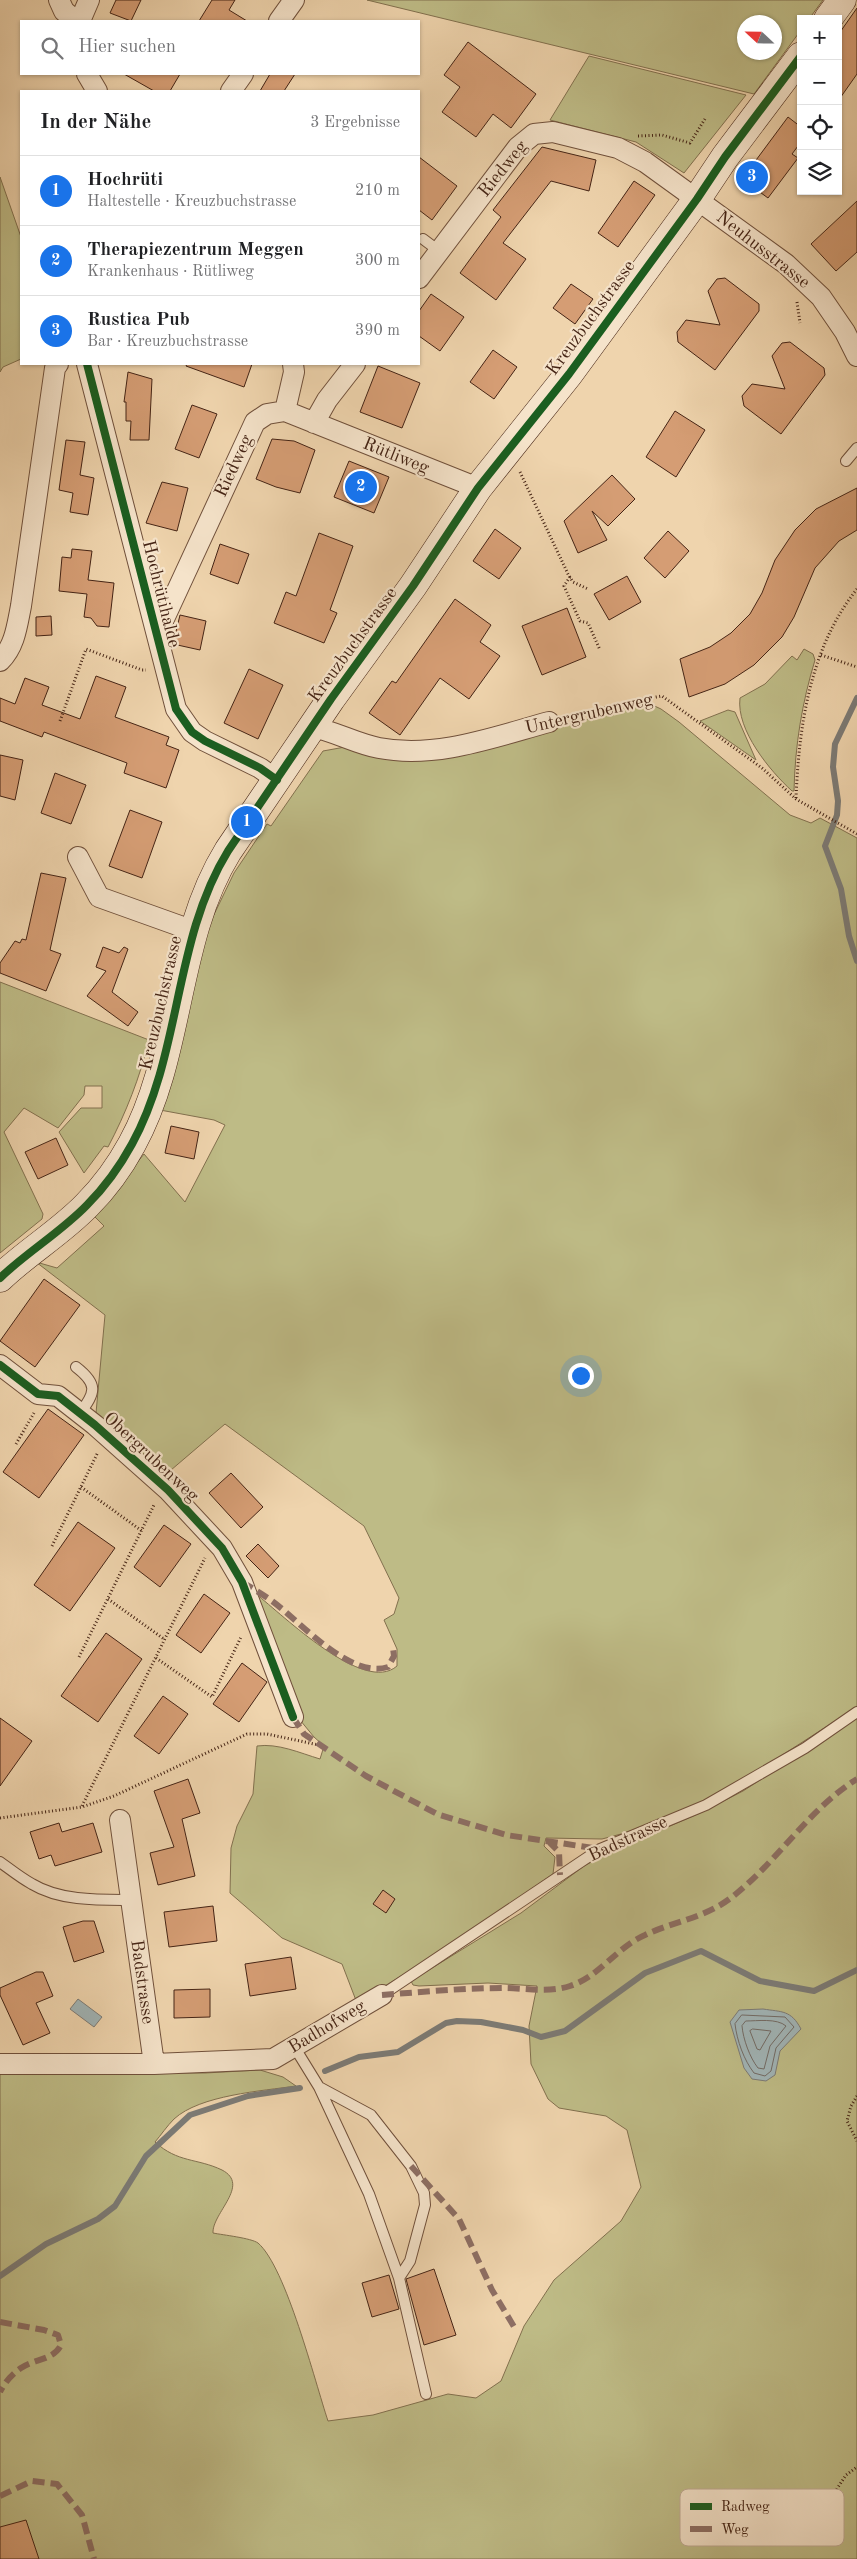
<!DOCTYPE html>
<html lang="de">
<meta charset="utf-8">
<style>
body{margin:0;font-family:"Old Standard TT",serif;background:#f6f6f6;color:#202124}
.controls{position:absolute;right:15px;top:15px;display:grid;overflow:hidden;border-radius:0px;box-shadow:0 1px 4px #0004}
.controls button{width:45px;height:45px;display:grid;place-items:center;padding:0;border:0;border-bottom:1px solid #e0e0e0;background:#fff;color:#202124;font:25px sans-serif}
.compass{position:absolute;left:737px;top:15px;width:45px;height:45px;border-radius:50%;background:#fff;box-shadow:0 1px 4px #0004;rotate:292deg}
.you{position:absolute;left:580px;top:1375px;width:18px;height:18px;margin:-12px;border:4px solid #fff;border-radius:50%;background:#1a73e8;box-shadow:0 0 0 8px #1a73e833}
.badge{display:grid;place-items:center;width:32px;height:32px;border-radius:50%;background:#1a73e8;color:#fff;font-size:16px;font-weight:700}
.pin{position:absolute;translate:-50% -50%;border:2px solid #fff;box-shadow:0 1px 5px #0006}
.list{margin:0;padding:0;list-style:none}
h2{display:flex;justify-content:space-between;align-items:center;height:65px;margin:0;padding:0 20px;font-size:21px}
h2 small{font-size:16px;font-weight:400;color:#757577}
.list li{display:grid;grid-template-columns:32px 1fr auto;gap:15px;align-items:center;box-sizing:border-box;height:70px;padding:0 20px;border-top:1px solid #e0e0e0}
.list b{display:block;font-size:19px;white-space:nowrap}
.list p{margin:0;font-size:16px;white-space:nowrap;color:#757577}
.list em{font-size:16px;font-style:normal;color:#757577}
.icon{flex:none;width:28px;height:28px;fill:none;stroke:currentColor;stroke-width:2;stroke-linecap:round;stroke-linejoin:round}
.map{position:relative;flex:none;width:857px;height:2559px;overflow:hidden}
.search{position:absolute;background:#fff;box-shadow:0 1px 4px #0004;left:20px;top:20px;width:400px;height:55px;display:flex;align-items:center;gap:12px;box-sizing:border-box;padding:0 18px;border-radius:0px;color:#757577;font-size:19px}
.panel{position:absolute;background:#fff;box-shadow:0 1px 4px #0004;left:20px;top:90px;width:400px;height:275px;border-radius:0px}
.map>svg:first-child{display:block}
.green{fill:#bebb86;stroke:#82704e;fill-rule:evenodd}
.water{fill:#a1b5b7;stroke:#7c7b76}
.lines{fill:none;stroke-linecap:round;stroke-linejoin:round}
.shore{stroke:#736c66;stroke-width:1}
.stream{stroke:#7c7b76;stroke-width:6}
.building{fill:#d59d74;stroke:#452415}
.lane-casing{stroke:#70503b;stroke-width:12}
.street-casing{stroke:#70503b;stroke-width:22}
.secondary-casing{stroke:#452415;stroke-width:29}
.path{stroke:#452415;stroke-width:3;stroke-dasharray:1 2.5;stroke-linecap:butt}
.lane{stroke:#f5e3ca;stroke-width:10}
.street{stroke:#f5e3ca;stroke-width:20}
.secondary{stroke:#f5e3ca;stroke-width:28}
.quiet{stroke:#8d6e63;stroke-width:6;stroke-dasharray:12 6;stroke-linecap:butt}
.cycleway-casing{stroke:#f5e3ca;stroke-width:11}
.cycleway{stroke:#1b5e20;stroke-width:8}
.labels{text-anchor:middle;dominant-baseline:central;stroke-width:4.5;stroke-linejoin:round;paint-order:stroke}
.street-label{font-size:18px;fill:#452415;stroke:#f5e3ca}
.key{fill:#f5e3ca;stroke:#c0aa94;stroke-width:1}
.key-label{font-size:14px;fill:#452415}
</style>
<div class="map">
<svg width="857" height="2559" viewBox="0 0 857 2559">
<rect width="100%" height="100%" fill="#efd4ad"/>
<filter id="stains"><feTurbulence type="fractalNoise" baseFrequency=".004" numOctaves="4"/><feColorMatrix values="0 0 0 0 .2 0 0 0 0 .09 0 0 0 0 .02 0 0 0 .5 -.17"/></filter>
<radialGradient id="worn" r=".72"><stop offset=".6" stop-color="#630" stop-opacity="0"/><stop offset="1" stop-color="#630" stop-opacity=".3"/></radialGradient>
<path class="green" d="M367,0H823L809,19H801V30L754,94ZM744,22H774V52H744Z
M589,56L746,95L684,173L636,142L550,120Z
M0,177L21,237V359L3,367L0,372Z
M804,649L813,654L815,660C802,703 795,745 794,791H792C770,771 736,730 740,698L765,684L792,656L797,660Z
M648,703L661,709L679,722L790,815L811,823L820,818L857,838V1707L731,1788L688,1809L625,1833L602,1839L546,1838L544,1846L555,1857L553,1874L442,1951L357,2003L342,1964L282,1938L230,1893L231,1848L237,1826L253,1794L257,1746C278,1743 300,1753 320,1759L324,1746L314,1737L300,1720L256,1594C283,1615 364,1695 397,1666V1649L384,1620L394,1614L399,1598L364,1526L225,1424L164,1476L96,1413L105,1315L36,1262L57,1268L104,1226L94,1216L144,1154L185,1202L225,1125L214,1120L160,1110L208,927L234,873L267,824L271,826L323,751L356,745L455,751L585,720L630,704Z
M728,710L735,712L756,760L700,721Z
M0,982L149,1040C140,1077 126,1113 108,1147L104,1146L84,1173L59,1132L81,1108H102V1086H85L84,1095L58,1128L24,1108L4,1132L43,1214L42,1219L0,1253Z
M857,1718V2559H0V2073H205L260,2070L283,2077L296,2086C262,2091 200,2095 174,2119C167,2126 161,2135 155,2142C178,2163 197,2158 222,2170C251,2185 212,2213 213,2233C223,2235 251,2238 258,2243C286,2267 315,2382 328,2421L373,2415L448,2394L476,2398L501,2381L524,2326L554,2280L621,2221L641,2187L627,2130L606,2116L559,2108L548,2099L531,2064L529,2026L537,1986L488,1983L419,1986L413,1985L411,1981L521,1913L584,1866L614,1850L700,1813L743,1791Z"/>
<path class="water" d="M78,1999L102,2017L94,2027L70,2009Z
M763,2009C782,2012 791,2010 801,2029L780,2051L775,2075L766,2081L752,2079L744,2068L730,2022L739,2010Z"/>
<g class="lines">
<path class="shore" d="M742,2015L785,2017L794,2027L776,2048L771,2071L765,2076L754,2073C744,2060 737,2041 735,2024Z
M746,2021C757,2021 777,2018 786,2026L770,2046L764,2069L758,2068C750,2058 743,2039 742,2026Z
M753,2029L771,2031L760,2050L757,2049L750,2031Z"/>
<path class="stream" d="M857,698L835,744L833,767L838,801L837,815L825,846L841,889L849,936L857,961
M325,2071L359,2057L398,2052L446,2023L457,2021L481,2022L523,2030L541,2037L565,2031L645,1973L701,1951L760,1981L814,1991L857,1970
M0,2276L46,2244L98,2219L115,2206L146,2156L190,2115L248,2096L300,2088"/>
</g>
<path class="building" d="M116,0H141L131,21L110,13Z
M212,0H235L229,10L247,21H199Z
M857,8V74L838,101V35Z
M468,42L536,94L511,128L493,114L476,137L442,112L460,87L444,75Z
M124,74H180L170,91H154Z
M270,74H295L284,91H260Z
M788,117L801,127V142L792,154L798,158L768,198L742,179Z
M542,147L596,160L589,191L551,181L503,243L526,259L496,300L460,273L501,217L493,210Z
M419,157L457,186L432,220L419,210Z
M634,181L655,195L618,247L598,233Z
M857,201V252L836,271L811,244Z
M725,278L759,304V311L715,370L678,342L677,332L686,320L720,325L708,291L717,279Z
M571,284L593,299L575,324L553,308Z
M431,294L464,317L440,351L419,336V311Z
M790,342L824,368L825,375L781,434L744,406L742,396L752,384L785,389L772,356L782,343Z
M493,350L517,367L494,399L470,382Z
M187,364H252L244,387L186,366Z
M378,366L420,383L402,428L360,412Z
M128,372L152,379L149,440H130L131,421H126V402H124Z
M192,405L217,414L199,458L175,449Z
M675,411L705,430L676,477L646,457Z
M272,439L294,441L315,450L300,493L276,487L256,479Z
M66,440L85,442L80,475L94,478L88,515L70,512L73,493L59,490Z
M349,461L389,477L374,513L334,497Z
M612,475L635,499L608,526L592,511L607,540L578,553L564,521Z
M162,482L188,488L177,531L146,523Z
M857,488V530L839,541L815,568L794,617L782,637L754,665L725,684L689,697L680,659L710,647L731,633L750,614L762,593L775,560L795,530L816,509Z
M495,529L521,548L499,579L473,561Z
M668,531L689,551L665,578L644,558Z
M319,533L353,546L330,610L337,613L324,643L274,623L286,592L296,596Z
M220,544L249,554L238,584L210,574Z
M72,549L92,551L88,580L114,583L109,627L97,626L91,618L84,617L87,594L59,591L62,557L71,558Z
M627,576L641,602L609,620L594,594Z
M455,599L491,625L480,642L500,656L469,699L440,678L400,735L369,713L392,681L396,683Z
M567,608L586,657L542,675L522,626Z
M180,615L206,621L200,650L173,644Z
M51,616L52,635L36,636V617Z
M249,669L283,685L258,739L224,723Z
M96,676L126,687L115,717L169,737L166,745L179,750L166,788L124,773L127,763L44,732L42,737L0,721V698L15,704L25,678L49,687L42,705L80,719Z
M0,755L23,760L15,800L0,796Z
M55,773L86,785L71,824L41,813Z
M130,810L162,822L142,878L109,866Z
M41,873L66,878L50,950L61,954L46,991L0,973V963L15,941L20,943L22,939L26,940Z
M103,947L119,953L124,947L128,949L112,992L138,1012L128,1026L87,996L106,971L96,967Z
M171,1126L199,1132L194,1159L165,1153Z
M56,1138L68,1165L38,1179L25,1152Z
M44,1279L80,1305L35,1367L0,1341Z
M48,1409L84,1435L39,1498L3,1472Z
M231,1473L263,1507L241,1528L209,1493Z
M78,1522L115,1548L70,1611L34,1585Z
M164,1525L191,1544L160,1587L134,1567Z
M258,1544L279,1566L268,1578L246,1556Z
M204,1594L230,1613L201,1653L176,1635Z
M106,1633L142,1659L98,1722L61,1696Z
M242,1663L267,1682L239,1722L213,1704Z
M163,1696L188,1714L159,1754L134,1736Z
M0,1718L32,1741L0,1786Z
M188,1779L200,1813L182,1819L195,1876L158,1885L150,1853L174,1847L154,1791Z
M59,1823L62,1832L93,1823L102,1852L55,1866L51,1855L39,1859L30,1832Z
M383,1890L395,1899L386,1913L373,1904Z
M213,1906L217,1941L169,1947L164,1912Z
M83,1921H94L104,1952L74,1962L63,1927Z
M291,1957L296,1989L250,1996L245,1964Z
M36,1972H43L53,1996L36,2003L50,2033L23,2045L0,1995V1988Z
M210,1989V2017L174,2018V1990Z
M434,2269L456,2335L424,2345L406,2279Z
M389,2275L399,2309L372,2317L362,2283Z
M26,2520L39,2559H0V2527Z"/>
<g class="lines">
<g class="lane-casing">
<path id="lane" d="M423,239L439,251
M846,461L857,448
M76,1367C98,1384 96,1392 80,1413
M0,1862C11,1870 21,1878 32,1884C60,1901 99,1900 130,1900
M382,1995L600,1849L706,1805L805,1748L857,1712
M295,2048L319,2087L371,2115L411,2166L424,2193L425,2205L410,2261L399,2278
M319,2087L369,2194L399,2278L426,2394"/>
</g>
<g class="street-casing">
<path id="street" d="M59,0L64,11L76,21
M80,21L89,0
M279,21L294,0
M87,74L97,91
M231,91L243,74
M419,278L518,147L534,134L553,132L618,148L645,162L786,264L821,297L845,332L857,356
M87,364L176,709L192,732L205,741L260,768L277,780
M285,411L294,372L293,364
M314,423L327,400L355,364
M157,634L255,422L267,414L285,411L478,488
M0,661C15,646 17,626 21,606L55,368L58,364
M313,727C336,732 357,744 379,748C436,759 494,737 549,722
M78,857L99,897L194,931
M0,1365L38,1394L58,1396L95,1425L168,1490L222,1548L242,1582L293,1717
M120,1820L154,2064
M0,2064H154L273,2059L382,1995"/>
</g>
<g class="secondary-casing">
<path id="secondary" d="M828,19L842,0
M0,1278C27,1252 61,1232 87,1205C104,1188 120,1166 132,1144C182,1053 173,940 228,851L331,699L413,586L478,488L569,374L697,199L725,157L801,56"/>
</g>
<path class="path" d="M638,136L662,135L690,143L705,119
M797,302L800,323
M520,472L568,574L573,582L588,589
M570,577L564,586L580,621L588,623L600,650
M821,655L857,667
M567,717L627,702L662,696L762,768L796,799L857,834
M60,721L86,649L142,670H146
M796,798C799,725 810,648 857,589
M16,1444L34,1413
M81,1487L142,1531
M52,1546L98,1452
M108,1599L164,1639
M79,1657L154,1505
M156,1658L212,1697L241,1637
M82,1806L205,1558
M0,1818L82,1807L114,1796L247,1734H267L319,1745
M857,2096L851,2106L847,2121L857,2141
M827,2504L846,2475L857,2467"/>
<use href="#lane" class="lane"/>
<use href="#street" class="street"/>
<use href="#secondary" class="secondary"/>
<path class="quiet" d="M242,1582C252,1588 262,1594 272,1601C301,1622 349,1679 388,1667L394,1656L393,1648
M293,1717L304,1734L366,1776L437,1814L506,1835L600,1849
M548,1841L559,1852L560,1875
M382,1995C422,1992 462,1988 503,1988C525,1988 549,1993 570,1986C599,1977 617,1947 645,1935C677,1920 708,1918 737,1893C780,1858 809,1809 857,1779
M411,2166L459,2219L492,2290L516,2330
M0,2322L44,2330L58,2335L61,2345C54,2360 34,2359 21,2368C12,2374 5,2382 0,2392
M0,2496L32,2481L57,2484L82,2515L94,2559"/>
<g class="cycleway-casing">
<path id="cycleway" d="M87,364L176,709L192,732L205,741L260,768L277,780
M0,1278C27,1252 61,1232 87,1205C104,1188 120,1166 132,1144C182,1053 173,940 228,851L331,699L413,586L478,488L569,374L697,199L725,157L801,56
M0,1365L38,1394L58,1396L95,1425L168,1490L222,1548L242,1582L293,1717"/>
</g>
<use href="#cycleway" class="cycleway"/>
</g>
<g class="labels">
<g class="street-label">
<text transform="translate(503 169) rotate(-51)">Riedweg</text>
<text transform="translate(763 250) rotate(38)">Neuhusstrasse</text>
<text transform="translate(591 318) rotate(-54)">Kreuzbuchstrasse</text>
<text transform="translate(396 456) rotate(22)">Rütliweg</text>
<text transform="translate(234 466) rotate(-65)">Riedweg</text>
<text transform="translate(161 594) rotate(76)">Hochrütihalde</text>
<text transform="translate(353 645) rotate(-54)">Kreuzbuchstrasse</text>
<text transform="translate(589 714) rotate(-13)">Untergrubenweg</text>
<text transform="translate(161 1003) rotate(-77)">Kreuzbuchstrasse</text>
<text transform="translate(151 1457) rotate(43)">Obergrubenweg</text>
<text transform="translate(628 1839) rotate(-25)">Badstrasse</text>
<text transform="translate(142 1982) rotate(82)">Badstrasse</text>
<text transform="translate(327 2027) rotate(-31)">Badhofweg</text>
</g>
</g>
<rect x="680" y="2489" width="164" height="57" rx="8" class="key"/>
<rect x="690" y="2503" width="22" height="7" fill="#1b5e20"/>
<rect x="690" y="2526" width="22" height="6" fill="#8d6e63"/>
<g class="key-label">
<text x="721" y="2511">Radweg</text>
<text x="721" y="2534">Weg</text>
</g>
<rect width="100%" height="100%" filter="url(#stains)"/>
<rect width="100%" height="100%" fill="url(#worn)"/>
</svg>
<div class="controls">
<button>+</button>
<button>−</button>
<button><svg class="icon" aria-label="locate" viewBox="0 0 24 24"><circle cx="12" cy="12" r="6"/><path d="M12 2v4M12 18v4M2 12h4M18 12h4"/></svg></button>
<button><svg class="icon" aria-label="layers" viewBox="0 0 24 24"><path d="M12 4l9 5-9 5-9-5zM3 14l9 5 9-5"/></svg></button>
</div>
<svg class="compass" viewBox="-18 -18 36 36"><path d="M0-13l5 13h-10z" fill="#e53935"/><path d="M0 13l5-13h-10z" fill="#757577"/></svg>
<div class="you"></div>
<div class="pin badge" style="left:247px;top:822px">1</div>
<div class="pin badge" style="left:361px;top:487px">2</div>
<div class="pin badge" style="left:752px;top:177px">3</div>
<div class="search"><svg class="icon" aria-label="search" viewBox="0 0 24 24"><circle cx="10" cy="10" r="6"/><path d="M15 15l6 6"/></svg>Hier suchen</div>
<section class="panel">
<h2>In der Nähe<small>3 Ergebnisse</small></h2>
<ul class="list">
<li><span class="badge">1</span><div><b>Hochrüti</b><p>Haltestelle · Kreuzbuchstrasse</p></div><em>210 m</em></li>
<li><span class="badge">2</span><div><b>Therapiezentrum Meggen</b><p>Krankenhaus · Rütliweg</p></div><em>300 m</em></li>
<li><span class="badge">3</span><div><b>Rustica Pub</b><p>Bar · Kreuzbuchstrasse</p></div><em>390 m</em></li>
</ul>
</section>
</div>
